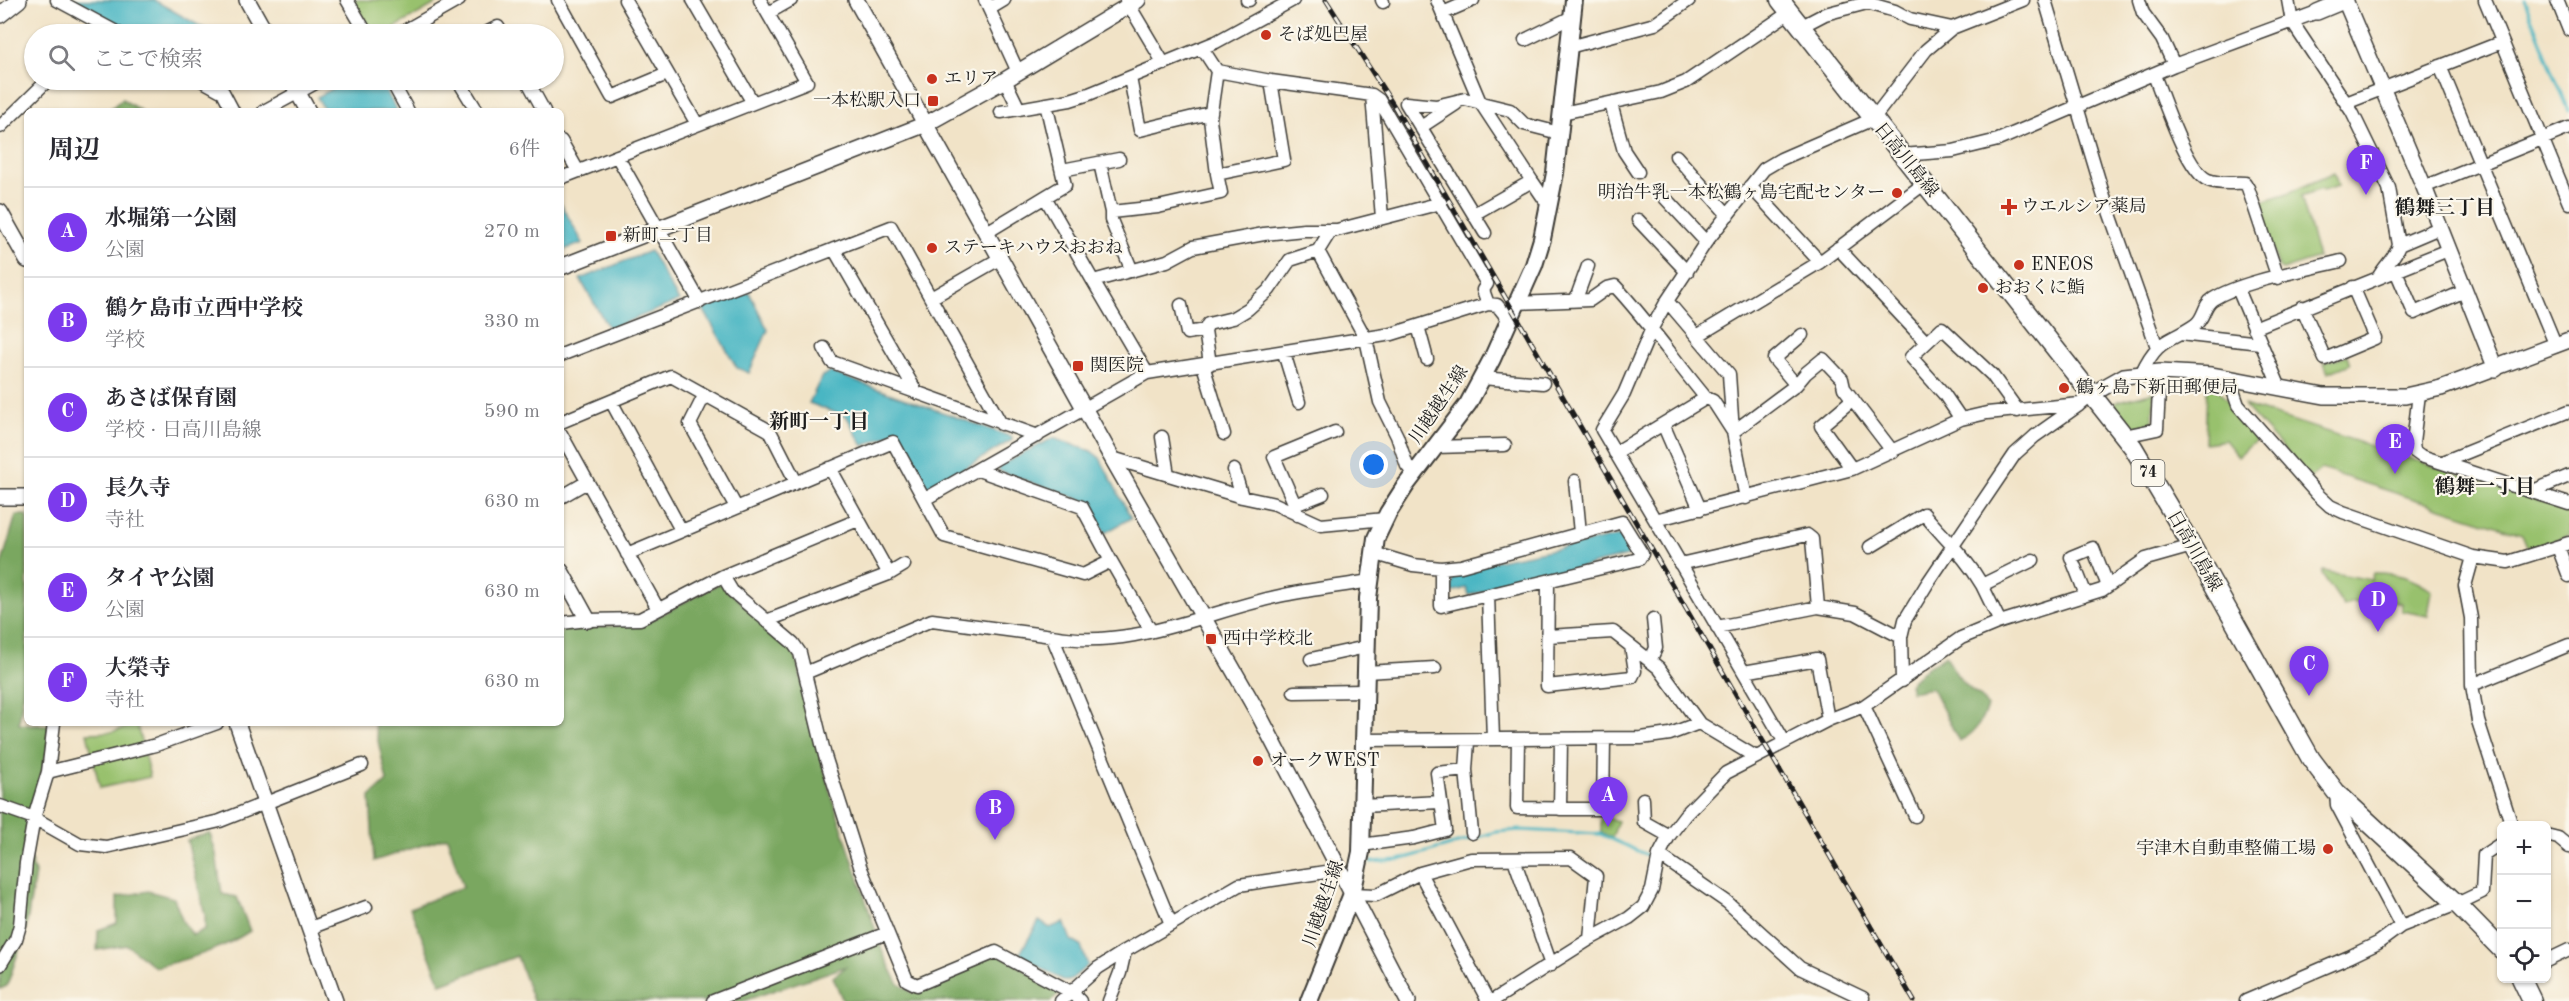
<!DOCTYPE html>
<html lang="ja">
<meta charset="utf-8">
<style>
body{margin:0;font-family:"Old Standard TT","Noto Serif JP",serif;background:#f2f2f3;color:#2b2b33}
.controls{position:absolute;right:18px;bottom:18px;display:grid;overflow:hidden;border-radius:9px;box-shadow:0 2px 4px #0004}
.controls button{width:54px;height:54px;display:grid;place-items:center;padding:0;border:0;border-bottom:2px solid #e1e1e2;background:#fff;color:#2b2b33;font:30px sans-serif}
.you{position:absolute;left:1374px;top:465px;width:21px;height:21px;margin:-15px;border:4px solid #fff;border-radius:50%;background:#1a73e8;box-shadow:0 0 0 9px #1a73e833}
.badge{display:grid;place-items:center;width:39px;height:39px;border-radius:50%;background:#7c3aed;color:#fff;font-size:20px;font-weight:700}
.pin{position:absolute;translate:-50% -50px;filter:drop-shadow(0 2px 3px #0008)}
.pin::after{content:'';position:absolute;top:32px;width:21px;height:18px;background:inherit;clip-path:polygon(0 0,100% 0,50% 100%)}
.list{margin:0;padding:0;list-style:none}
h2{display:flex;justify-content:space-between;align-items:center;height:78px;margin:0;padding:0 24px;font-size:26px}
h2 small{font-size:20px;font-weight:400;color:#7c7c81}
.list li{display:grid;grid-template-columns:39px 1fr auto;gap:18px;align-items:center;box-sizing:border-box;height:90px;padding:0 24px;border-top:2px solid #e1e1e2}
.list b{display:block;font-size:22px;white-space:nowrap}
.list p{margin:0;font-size:20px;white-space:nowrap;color:#7c7c81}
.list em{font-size:20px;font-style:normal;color:#7c7c81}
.icon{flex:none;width:33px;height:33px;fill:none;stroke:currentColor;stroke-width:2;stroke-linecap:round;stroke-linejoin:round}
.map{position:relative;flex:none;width:2569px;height:1001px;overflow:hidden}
.search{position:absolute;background:#fff;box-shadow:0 2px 4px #0004;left:24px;top:24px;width:540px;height:66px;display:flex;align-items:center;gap:15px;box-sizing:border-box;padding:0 21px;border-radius:33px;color:#7c7c81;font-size:22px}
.panel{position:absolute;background:#fff;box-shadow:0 2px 4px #0004;left:24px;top:108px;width:540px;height:618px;border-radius:9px}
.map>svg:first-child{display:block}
.green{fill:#98c16d;stroke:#5a6e44;stroke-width:1.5}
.forest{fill:#7aa760;stroke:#4b623e;stroke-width:1.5}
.water{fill:#48b6c3;stroke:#326970;stroke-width:1.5}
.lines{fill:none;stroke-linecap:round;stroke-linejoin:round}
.stream{stroke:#48b6c3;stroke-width:3}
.minor-casing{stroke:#3c3a36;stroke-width:15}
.tertiary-casing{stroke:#3c3a36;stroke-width:18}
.secondary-casing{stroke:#3c3a36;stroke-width:20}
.primary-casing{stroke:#3c3a36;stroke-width:21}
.minor{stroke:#fff;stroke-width:12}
.tertiary{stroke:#fff;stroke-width:15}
.secondary{stroke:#fff;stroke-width:16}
.primary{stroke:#fff;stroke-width:18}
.rail-casing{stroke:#1c1c1c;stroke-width:5}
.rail{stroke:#fbf7ec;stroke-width:3;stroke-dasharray:9;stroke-linecap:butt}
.poi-dot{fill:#c8321e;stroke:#fbf7ec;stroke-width:2}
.labels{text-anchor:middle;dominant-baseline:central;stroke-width:4.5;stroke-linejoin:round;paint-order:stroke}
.shield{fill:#fbf7ec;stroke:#5f5e5a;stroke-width:1.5}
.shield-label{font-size:16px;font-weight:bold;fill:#1c1c1c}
.poi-label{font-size:18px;fill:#1c1c1c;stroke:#fbf7ec;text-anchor:start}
.street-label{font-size:18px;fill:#1c1c1c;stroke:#fbf7ec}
.neighbourhood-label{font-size:20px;font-weight:bold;fill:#1c1c1c;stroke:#fbf7ec}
</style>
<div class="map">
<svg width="2569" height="1001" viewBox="0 0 2569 1001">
<rect width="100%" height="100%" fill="#fbf7ec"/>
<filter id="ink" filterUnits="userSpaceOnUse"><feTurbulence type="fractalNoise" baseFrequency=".0167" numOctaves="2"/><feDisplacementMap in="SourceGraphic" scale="12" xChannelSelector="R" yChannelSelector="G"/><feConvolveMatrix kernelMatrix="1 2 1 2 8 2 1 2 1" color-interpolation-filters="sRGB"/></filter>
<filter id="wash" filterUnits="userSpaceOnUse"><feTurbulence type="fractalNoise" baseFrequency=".008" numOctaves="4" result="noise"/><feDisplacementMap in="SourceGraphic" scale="24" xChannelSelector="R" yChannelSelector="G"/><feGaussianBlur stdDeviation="1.35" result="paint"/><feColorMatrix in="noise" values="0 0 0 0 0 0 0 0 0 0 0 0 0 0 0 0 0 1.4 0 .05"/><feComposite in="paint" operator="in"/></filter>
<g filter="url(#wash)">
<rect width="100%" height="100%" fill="#f1e3c7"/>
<path class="green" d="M352,0H442L384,34H372Z
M2334,173L2338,186L2323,191L2321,189L2301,196L2318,258L2282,270L2279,268L2257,203L2288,193Z
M2347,355L2350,364L2328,373L2324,363Z
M2207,386L2215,387L2260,437L2238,456L2225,440L2205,443Z
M2154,392L2153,422L2132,429L2115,407V402Z
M2244,405L2569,510V535L2529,551L2522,534L2321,469L2310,478Z
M2323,571L2371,580L2373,573C2397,572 2413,578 2432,591L2428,616L2401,611L2402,603L2372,597L2370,605L2352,602L2344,606L2322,574Z
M137,725L150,777L100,788L87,733L111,732Z
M1601,812L1606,813L1607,818L1618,821L1612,838L1601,833Z"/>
<path class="forest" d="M122,99L141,111H108Z
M16,515H27V660L19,724L54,726L24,841L35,873L26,929L7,986L0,989V569Z
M720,583L790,647L796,658L829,788L883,953L898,983L913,993L996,952L1061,992L1051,1001H843L833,977L847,966L743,1001H533L517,956L441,984L410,908L463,887L447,837L374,861L370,797L387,781L374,723H561V629L644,624Z
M1946,655C1951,666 1958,679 1968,687C1979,698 1978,690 1987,707C1981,723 1975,734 1959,741L1932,688L1911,692L1909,684L1926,668Z
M210,833L216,854L222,894L237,897L250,931C221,950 189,959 155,967L127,945L97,950L98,930L117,923V897L148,891L174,898L183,922L193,935L205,929V915L187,840Z"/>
<path class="water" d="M72,0H154L214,34H135Z
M349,80H380L397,111H325L317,97Z
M561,204L583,243L561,251Z
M650,251L679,301L609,329L580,279Z
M749,292L768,330L749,373L737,368L703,309Z
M830,372L1012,437V440L927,491L897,432L863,446L847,417L809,403L822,376Z
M1053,438L1091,451L1100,458L1131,518L1105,533L1087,502L999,471V466Z
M1620,536L1624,537L1632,552L1631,555L1469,595L1466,588L1452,592L1453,571L1494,561Z
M1039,921L1050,928L1064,922L1071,940L1081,946L1088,965L1069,981H1064L1019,955Z"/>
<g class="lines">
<path class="stream" d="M2524,0L2569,111
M1371,862L1399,860L1496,832L1520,830L1600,834L1656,859"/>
</g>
</g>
<g filter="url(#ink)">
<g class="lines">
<g class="minor-casing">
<path id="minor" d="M57,0L120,34
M347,0L367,34
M558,0L612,97L667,74
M625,0L697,124
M693,0L753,103
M985,0L1018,72
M1126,0L1164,64
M1247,0H1249
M1382,0L1383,2
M1437,0L1480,102L1532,181L1474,214
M2045,0L2104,197L2157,347
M2139,0L2143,13L2162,39L2174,65
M2288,0L2292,22L2352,112L2389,188L2399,245C2396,257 2384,266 2378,278
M2485,0L2569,203
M2557,0L2569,30
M989,9L1004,0
M768,13L791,0
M1443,13L1473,0
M1802,26L1825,14L1867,3L1895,11L1910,19L1952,28
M399,34L459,0
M484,34L498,27L502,34
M1525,40L1572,17
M1569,47L1655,24L1689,0
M1202,48L1217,71L1271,81L1372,95L1379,100L1487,284L1483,290L1488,304
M2440,66L2556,346
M1217,71L1210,119L1217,174L1284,160L1271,81
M2154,75C2163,97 2187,172 2208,180C2220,185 2232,182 2245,183L2248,188L2278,278
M1130,78L1140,130L1210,113
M201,80L223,92L233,111
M391,80L408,111
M458,80L477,111
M527,80L544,111
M1005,80L1019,109
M1372,95L1382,218
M2346,103L2502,42
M1611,104L1624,151L1638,172
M264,111L321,80
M1001,112L1070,100L1089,94L1216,42L1293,0
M1562,113L1661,92L1686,82L1790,12
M0,127L48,80
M1421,127L1456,104
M561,141L578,171
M1902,155L1953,151L1998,140L2174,65L2317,12
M617,156L700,302
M1676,156L1728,215
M1100,163L1111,212
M1062,170L1119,159
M561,178L807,82L760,0
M1532,181L1549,206
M1750,186L1820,262
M2424,187L2569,128
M1045,197L1065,185L1046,104
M1665,198L1706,242
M1638,220L1687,272
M987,232L1045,197L1093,281L1167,261L1193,247L1264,234L1304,230H1337L1441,203
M1485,233L1406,103L1436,106L1465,99L1510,110L1524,124L1559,133
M2399,245L2439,228
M1838,248L1926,342
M834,249L917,393
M1318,251L1366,339L1380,402L1397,436L1407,466L1417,471
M1132,271L1111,220V212L1158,207L1221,193L1217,174
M2396,271L2414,313L2465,291
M1093,281L1147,373
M2238,289L2280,388
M931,298L1001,258
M1576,299L1588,266
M1667,301L1729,374L1733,432L1746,498
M1517,303L1590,300L1607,288L1615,286C1648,321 1675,361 1706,398
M1181,305L1187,333L1205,330
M2302,307L2325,359L2375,338L2353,287
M1418,326L1427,359
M2254,328L2448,250
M2180,334L2260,343
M1697,336L1820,262L1925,183
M824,348L832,362L1038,436
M1284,353L1299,402
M561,355L891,227L1001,424
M1210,364L1205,330L1208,324L1233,318L1248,309L1269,290L1290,260L1318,251L1331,230
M1203,365L1224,434
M2142,372C2158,338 2167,344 2195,325C2205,318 2203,305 2213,299C2242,281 2306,270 2341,261
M1482,378L1543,383
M2229,379L2238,405L2317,494L2330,506L2343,512L2473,557L2508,562L2569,543
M1796,385L1774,359L1802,335
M2419,394L2413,442L2414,451L2421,456L2569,504
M704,396L690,424L736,507
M611,401L681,530
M1961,419L1944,394L1911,357L1942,328L1992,375L2018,411
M561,422L671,376L770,431L796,482
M561,434L658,609
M2124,436L2157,429L2160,372
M1162,437L1168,475
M1435,447L1505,445
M1615,453L1663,424
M1112,458L1242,497L1275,504L1321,525L1385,519
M2443,462L2569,411
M1852,469L1821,426L1853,399
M1234,470L1242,497
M1575,481L1580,533
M2533,491L2569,476
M561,497L587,482
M925,499L1147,373L1392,334L1488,304L1497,305L1509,320
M1295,505L1323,494
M1700,509L1663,424L1706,398L1713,401L1733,432L1796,385L1806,373L1823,359L1842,379L1844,388L1893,452
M1297,515L1295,505L1274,457L1335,432
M1655,520L1602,430L1624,394L1652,328L1667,301L1706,242L1764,169L1781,159L1873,119L1926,50L1952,28L2023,0
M1870,547L1924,514C1945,539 1966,557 1982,585
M2558,547L2569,576
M1373,553L1413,565L1441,568V606L1488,595
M627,554L893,442L944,536L1083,575L1111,561L1082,507L978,470
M2473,557L2465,586L2471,618L2472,685L2478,721L2512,826
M1111,561L1151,631
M1680,564L1807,535L1812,539L1818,607
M1441,568L1461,566L1622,522L1642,554L1639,559L1488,595L1493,739
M889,574L904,565
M723,576L732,591L793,643L800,653L825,756L860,866L907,980L917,985L996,952L1071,992L1080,1001
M1548,582L1547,686L1632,677L1635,671L1631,646
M2086,595L2071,557L2093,548L2108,586
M766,621L889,574L830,468
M2000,622L1982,585L2033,560
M561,623L588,620L640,619L723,576L858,520
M1717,627L1818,607L1855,613L1901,637
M1052,636C1132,651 1207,611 1284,595C1312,589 1341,586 1370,581
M1548,636L1613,632L1659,668L1699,723
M1311,659L1366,647
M1650,661L1656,648L1653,619
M1366,672L1435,668
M1744,672L1817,659L1828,720
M805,673L932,620L1052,636L1171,924
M1902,681L1901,637L1905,620L1927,584L2015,454L2035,436L2079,405
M2472,685L2569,645
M1294,692L1365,691
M1864,706L1915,816
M1518,739L1517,808L1603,809L1604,740
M1364,740L1641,738L1670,734L1699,723L1754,756
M1468,741L1466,770L1472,833
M1784,741L1655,520L1852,469L1961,419L1987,413L2080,404L2092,394
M48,772L156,745L217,723
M2336,792L2337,805L2401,926
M1643,799L1644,822L1669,836
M0,806L34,818L80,844L106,847L220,821L362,765
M1362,806L1440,802
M1560,809L1561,740
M2546,835L2558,838L2569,847
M1361,845L1414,838L1445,830L1437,773L1466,770
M1659,855L1727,902L1800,968L1863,998
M1514,859L1551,965
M1420,873L1488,1001
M1352,894L1376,895L1420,873L1471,859L1571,858L1596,876L1590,939
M310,928L366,907
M2546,961L2569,950
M0,965L16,939L20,925L26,863L34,818L48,772L54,723
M713,1001L887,933
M1061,1001L1098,968L1125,951L1239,885L1339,870
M1109,1001L1120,973L1125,951
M1492,1001L1590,939L1629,918L1643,907L1652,890L1659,855L1669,836L1685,815L1726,773L1828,720L1864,706L1961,638L1997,623L2102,590L2146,559L2192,546
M2246,1001L2349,957L2378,943L2401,926L2457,904L2482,892L2484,855L2502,843"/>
</g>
<g class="tertiary-casing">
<path id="tertiary" d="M247,0L266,34
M856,0L1112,458L1258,713L1408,1001
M2345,0L2424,187L2496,369
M2317,12L2346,0
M0,15L19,0
M291,80L308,111
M0,212L27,260
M561,267L926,124L1005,80L1138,0
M2092,394L2124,376L2160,372L2212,375L2324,396H2405L2441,388L2569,340
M0,497H27
M561,571L588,620
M237,723L335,1001"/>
</g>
<g class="secondary-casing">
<path id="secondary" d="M1309,1001L1352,894L1361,852L1368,598L1376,538L1388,513L1406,485L1468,404L1492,359L1534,265L1542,239L1555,173L1574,0"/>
</g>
<g class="primary-casing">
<path id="primary" d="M1780,0L2133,447L2192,546L2311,759L2336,792L2457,904L2502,950
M2521,978L2532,1001"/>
</g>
<use href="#minor" class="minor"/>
<use href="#tertiary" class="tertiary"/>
<use href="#secondary" class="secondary"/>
<use href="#primary" class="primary"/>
<g class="rail-casing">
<path id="rail" d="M1326,0L1394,106L1914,1001"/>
</g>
<use href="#rail" class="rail"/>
</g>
</g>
<g class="poi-dot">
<circle cx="1266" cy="35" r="6"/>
<circle cx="932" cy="79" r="6"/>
<rect x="927" y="95" width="12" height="12" rx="3"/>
<circle cx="1897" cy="193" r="6"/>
<path d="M2006 198h6v6h6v6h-6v6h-6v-6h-6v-6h6z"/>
<rect x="605" y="230" width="12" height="12" rx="3"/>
<circle cx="932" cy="248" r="6"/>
<circle cx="2019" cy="265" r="6"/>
<circle cx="1983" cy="288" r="6"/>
<rect x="1072" y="360" width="12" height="12" rx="3"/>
<circle cx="2064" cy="388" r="6"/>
<rect x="1205" y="633" width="12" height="12" rx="3"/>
<circle cx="1258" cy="761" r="6"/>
<circle cx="2328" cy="849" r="6"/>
</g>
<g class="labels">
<rect class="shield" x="2131.5" y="460" width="33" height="26" rx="4.5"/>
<g class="shield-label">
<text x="2148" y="473">74</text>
</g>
<g class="poi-label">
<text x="1278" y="35">そば処巴屋</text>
<text x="944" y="79">エリア</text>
<text x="921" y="101" text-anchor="end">一本松駅入口</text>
<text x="1885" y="193" text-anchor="end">明治牛乳一本松鶴ヶ島宅配センター</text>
<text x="2021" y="207">ウエルシア薬局</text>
<text x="623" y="236">新町二丁目</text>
<text x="944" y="248">ステーキハウスおおね</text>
<text x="2031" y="265">ENEOS</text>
<text x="1995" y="288">おおくに鮨</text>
<text x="1090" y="366">関医院</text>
<text x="2076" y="388">鶴ヶ島下新田郵便局</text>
<text x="1223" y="639">西中学校北</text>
<text x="1270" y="761">オークWEST</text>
<text x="2316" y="849" text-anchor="end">宇津木自動車整備工場</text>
</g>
<g class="street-label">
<text transform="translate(1906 160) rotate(51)">日高川島線</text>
<text transform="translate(1439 405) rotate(-56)">川越越生線</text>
<text transform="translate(2194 551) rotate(60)">日高川島線</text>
<text transform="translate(1324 904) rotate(-71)">川越越生線</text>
</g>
<g class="neighbourhood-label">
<text x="2445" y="209">鶴舞三丁目</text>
<text x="819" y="423">新町一丁目</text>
<text x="2485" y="488">鶴舞一丁目</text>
</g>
</g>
</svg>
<div class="controls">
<button>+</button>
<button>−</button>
<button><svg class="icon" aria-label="locate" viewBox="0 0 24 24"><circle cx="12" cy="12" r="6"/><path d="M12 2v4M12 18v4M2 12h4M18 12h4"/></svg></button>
</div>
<div class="you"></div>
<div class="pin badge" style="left:1608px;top:827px">A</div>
<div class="pin badge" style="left:995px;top:840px">B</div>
<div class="pin badge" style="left:2309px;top:696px">C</div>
<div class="pin badge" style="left:2378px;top:632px">D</div>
<div class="pin badge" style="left:2395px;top:474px">E</div>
<div class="pin badge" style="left:2366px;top:195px">F</div>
<div class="search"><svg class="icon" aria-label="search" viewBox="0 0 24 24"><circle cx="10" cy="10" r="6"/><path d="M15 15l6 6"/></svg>ここで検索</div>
<section class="panel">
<h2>周辺<small>6件</small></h2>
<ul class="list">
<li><span class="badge">A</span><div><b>水堀第一公園</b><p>公園</p></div><em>270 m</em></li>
<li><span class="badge">B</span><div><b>鶴ケ島市立西中学校</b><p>学校</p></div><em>330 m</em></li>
<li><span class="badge">C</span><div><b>あさば保育園</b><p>学校 · 日高川島線</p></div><em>590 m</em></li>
<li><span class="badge">D</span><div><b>長久寺</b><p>寺社</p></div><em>630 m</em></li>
<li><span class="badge">E</span><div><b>タイヤ公園</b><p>公園</p></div><em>630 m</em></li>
<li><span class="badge">F</span><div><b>大榮寺</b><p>寺社</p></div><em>630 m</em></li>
</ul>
</section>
</div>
